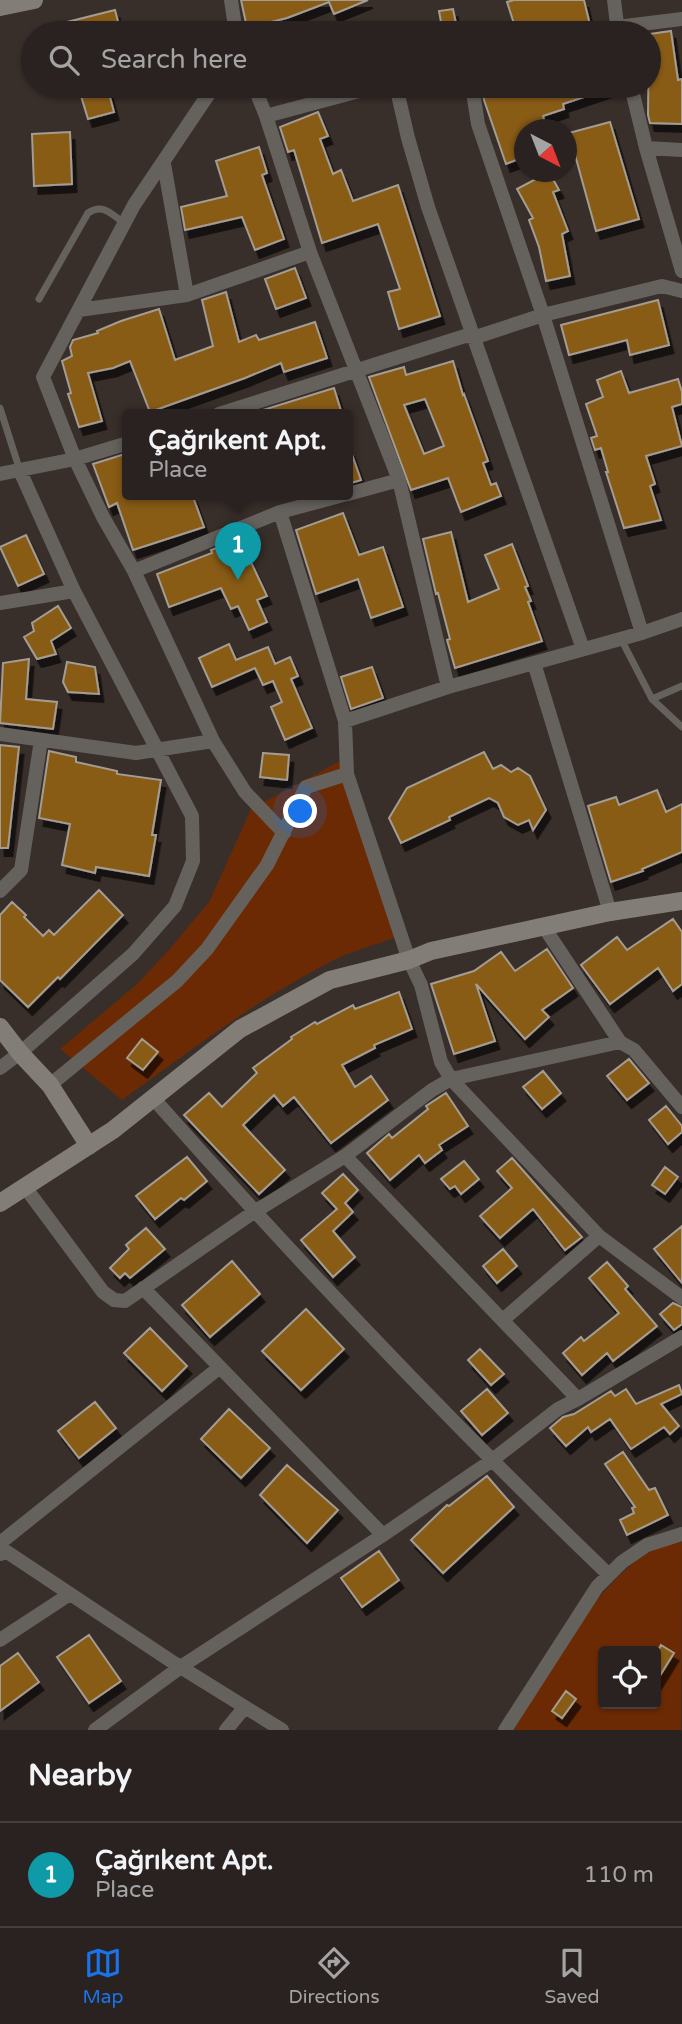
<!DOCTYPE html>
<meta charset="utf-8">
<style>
body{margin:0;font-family:"Varela Round",sans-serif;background:#322a29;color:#f1f3f6}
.controls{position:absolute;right:21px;bottom:21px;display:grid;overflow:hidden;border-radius:7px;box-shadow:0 2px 5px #0004}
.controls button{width:63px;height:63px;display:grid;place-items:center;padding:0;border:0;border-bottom:2px solid #463f3e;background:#2a2220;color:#f1f3f6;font:35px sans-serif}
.compass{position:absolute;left:514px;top:119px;width:63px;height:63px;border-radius:50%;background:#2a2220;box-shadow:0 2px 5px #0004;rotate:138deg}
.you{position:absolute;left:301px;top:812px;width:24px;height:24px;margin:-18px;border:5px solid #fff;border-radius:50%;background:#1a73e8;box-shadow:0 0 0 10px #1a73e833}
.badge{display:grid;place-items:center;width:46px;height:46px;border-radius:50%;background:#1a73e8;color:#fff;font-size:23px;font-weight:700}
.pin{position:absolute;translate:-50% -58px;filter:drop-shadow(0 2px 4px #0008)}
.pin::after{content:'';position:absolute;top:37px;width:24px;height:21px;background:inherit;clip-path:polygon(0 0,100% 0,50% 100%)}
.popup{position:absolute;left:122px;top:409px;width:231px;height:91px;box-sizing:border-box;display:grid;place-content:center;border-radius:7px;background:#2a2220;filter:drop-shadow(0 2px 5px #0005);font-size:23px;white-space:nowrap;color:#a5a4a5}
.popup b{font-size:26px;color:#f1f3f6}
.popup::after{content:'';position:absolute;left:50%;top:100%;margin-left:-14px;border:14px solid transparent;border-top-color:#2a2220}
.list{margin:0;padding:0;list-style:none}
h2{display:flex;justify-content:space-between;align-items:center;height:91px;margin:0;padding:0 28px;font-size:30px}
h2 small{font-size:23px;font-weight:400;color:#a5a4a5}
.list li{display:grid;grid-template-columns:46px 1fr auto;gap:21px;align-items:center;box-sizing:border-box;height:105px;padding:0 28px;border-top:2px solid #463f3e}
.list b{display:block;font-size:26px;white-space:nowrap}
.list p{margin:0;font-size:23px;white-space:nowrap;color:#a5a4a5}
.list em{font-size:23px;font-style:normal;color:#a5a4a5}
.icon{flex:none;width:38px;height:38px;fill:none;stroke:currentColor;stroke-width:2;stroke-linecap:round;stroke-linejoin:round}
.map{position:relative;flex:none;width:682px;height:1730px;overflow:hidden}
.search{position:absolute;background:#2a2220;box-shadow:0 2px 5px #0004;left:21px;right:21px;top:21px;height:77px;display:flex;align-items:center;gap:18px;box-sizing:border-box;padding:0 24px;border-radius:38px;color:#a5a4a5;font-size:26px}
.sheet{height:196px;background:#2a2220}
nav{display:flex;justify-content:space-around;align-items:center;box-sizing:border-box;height:98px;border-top:2px solid #463f3e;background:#2a2220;font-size:19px;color:#a5a4a5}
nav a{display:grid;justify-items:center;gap:4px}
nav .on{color:#1a73e8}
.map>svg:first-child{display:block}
.green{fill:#6c2a04;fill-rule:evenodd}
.building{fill:#895b12;stroke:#a49d94;stroke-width:2;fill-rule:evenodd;filter:url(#shadow)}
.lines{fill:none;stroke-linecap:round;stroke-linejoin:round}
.lane{stroke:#65625e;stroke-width:7}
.street{stroke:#65625e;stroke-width:14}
.secondary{stroke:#827e77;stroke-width:18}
</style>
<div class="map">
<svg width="682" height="1730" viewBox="0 0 682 1730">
<defs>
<filter id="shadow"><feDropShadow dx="4.5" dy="8" stdDeviation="0" flood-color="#0009"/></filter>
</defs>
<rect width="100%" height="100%" fill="#382e2a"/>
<path class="green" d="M340,761L402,935C379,944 354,950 332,961C257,999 190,1051 122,1100L60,1049L136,985L168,951L209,902L251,809Z
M682,1542L681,1730H514C549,1672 592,1586 651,1551C660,1546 672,1544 682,1542ZM603,1651H656V1704H603Z"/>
<path class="building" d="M241,0H368L334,14L329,2L287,18L247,28Z
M514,0H584L590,25L586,30L574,33H555L554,29L539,33H517L507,2Z
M453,9L458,33H443L439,11Z
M115,10L121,33H66L63,23Z
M671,31L678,80L682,79V124L650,123L648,115L649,34Z
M78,86H107L114,112L88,119Z
M482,86H611V88L563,104L564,109L543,116L547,130H524V157L506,164L484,100Z
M318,112L328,136L320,139L333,174L341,170L353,201L398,185L440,316L399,329L388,292L400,289L378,224L322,243L294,150L288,152L280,127Z
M610,122L639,219L596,231L569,133Z
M70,132L72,184L34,186L32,134Z
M259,147L267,173L262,175L284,239L255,250L242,217L185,230L181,207L227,196L216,161Z
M549,172L559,190L553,192L568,231L562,234L570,276L546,281L539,247L529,220L533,218L517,189Z
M295,268L306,298L276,309L265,279Z
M226,292L239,342L256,335L259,340L315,322L327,358L284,372L281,363L245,378L150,412L130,361L113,368L88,373L102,421L79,427L68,394L71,393L62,361L72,356L70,347L73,340L98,333L97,331L121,321L159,309L175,360L213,346L202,300Z
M658,300L669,345L630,355L627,340L569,355L561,325Z
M453,361L463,395L464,394L488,461L483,463L491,485L496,483L501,496L461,512L448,478L411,490L369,377L404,367L406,375ZM425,399L444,446L424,454L404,405Z
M621,371L629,393L678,379L682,392V404L672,407L682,446L646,456L655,484L650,486L661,520L624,528L606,472H608L601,448L595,450L591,438L597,436L586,404L603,397L597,380Z
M334,388L342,414H260V411Z
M348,449H350L361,480L348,484Z
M128,453V494H192L204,527L133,550L117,503L109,507L93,464Z
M343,513L359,555L383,547L403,607L371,618L358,579L316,594L296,530Z
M451,532L468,602L499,589L485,555L512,544L528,586L525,587L531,601L528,602L542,641L455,668L447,640L450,639L438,593L436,594L423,539Z
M26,535L44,574L18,586L0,547Z
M240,539L267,596L257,600L267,622L249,630L238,606L231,609L221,588L169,607L157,574L212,553L211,550Z
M58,606L71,628L51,641L56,654L37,659L24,637L34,631L32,623Z
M229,644L236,660L268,647L275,664L290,657L298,676L291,679L312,728L285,740L271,707L282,702L273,681L263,685L255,668L212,687L199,658Z
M29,659L26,699L57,702L53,729L0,723L3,663Z
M67,662L95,667L99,694L68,692L63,682Z
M372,667L383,698L351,709L341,677Z
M0,745L19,747L8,848H0Z
M49,751L76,757V762L117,771V774L161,780L152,835H156L149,876L96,867L95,873L62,865L70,824L39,818Z
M484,752L493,769L501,765L511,772L518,768L530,776L546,810L533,830L529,820L518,825L504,817L498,803L489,798L449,817L450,820L401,843L389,818L407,788Z
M263,753L289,755L287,780L260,777Z
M657,790L666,812L682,804V852L642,869L643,871L611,882L588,806L616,797L619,805Z
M99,890L123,915L60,979L58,977L28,1007L0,980V915L12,902L26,915L24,917L43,936L49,930L54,935Z
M673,919L682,932V984L673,991L658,968L610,1004L581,965L617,937L627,950Z
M547,949L573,988L542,1010L549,1017L525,1039L476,984L495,1041L454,1054L431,984L474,971L501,952L515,971Z
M399,992L412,1029L374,1045L375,1048L342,1065L355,1087L371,1076L388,1100L331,1143L294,1097L283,1106L274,1095L243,1125L285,1170L259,1194L184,1115L209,1093L222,1107L257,1073L253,1068L292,1039L291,1037L315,1022L317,1024L353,1005L355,1009Z
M142,1039L158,1052L143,1070L127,1058Z
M629,1059L649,1083L627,1100L607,1076Z
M543,1071L561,1093L542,1109L523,1087Z
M446,1093L468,1126L439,1145L442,1150L425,1163L419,1155L390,1180L367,1153L389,1134L392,1138L428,1109L426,1106Z
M666,1106L682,1126V1132L668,1144L649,1120Z
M187,1157L207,1181L184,1200L181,1198L155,1219L136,1196Z
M512,1158L582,1237L565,1250L533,1209L500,1238L480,1216L512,1188L497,1171Z
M464,1161L479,1179L461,1194L455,1186L450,1189L441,1179Z
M665,1167L678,1177L665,1194L652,1185Z
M343,1174L358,1190L345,1203L353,1212L333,1231L355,1257L333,1277L301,1240L337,1209L322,1193Z
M682,1226V1283L654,1249Z
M146,1228L165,1249L130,1278L125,1273L120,1278L110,1268L129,1249L126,1245Z
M503,1249L517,1266L497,1283L483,1266Z
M232,1261L260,1294L210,1337L182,1305Z
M607,1262L628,1286L625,1289L657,1326L613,1361L607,1353L582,1375L563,1353L581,1337L584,1341L619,1313L589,1278Z
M673,1303L682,1307V1324L674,1330L660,1314Z
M306,1309L344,1349L301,1390L262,1351Z
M150,1328L187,1366L162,1391L124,1353Z
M480,1349L504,1374L491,1385L468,1360Z
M679,1385L682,1394L661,1404L679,1426L670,1434L664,1427L631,1449L610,1419L591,1432L588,1427L566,1446L550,1428L563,1417L574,1414L611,1391L615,1396L626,1389L636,1404Z
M487,1389L508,1413L482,1435L461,1411Z
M95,1402L116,1428L79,1458L58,1431Z
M229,1409L270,1448L241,1478L201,1439Z
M623,1452L649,1490L655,1488L668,1515L627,1535L620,1520L634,1513L632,1508L635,1507L605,1464Z
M287,1465L338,1510L307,1543L260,1495Z
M487,1476L514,1507L443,1573L411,1540L447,1505L449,1506Z
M379,1551L399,1580L362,1607L341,1578Z
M89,1635L121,1681L89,1703L57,1657Z
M661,1645L674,1653L656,1682V1654Z
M18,1653L39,1682L0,1711V1666Z
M566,1691L576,1699L562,1718L552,1711Z"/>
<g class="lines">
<path class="lane" d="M39,299L88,213C103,203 111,214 124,223
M0,408L20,471
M621,639L652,699L682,727
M652,699L682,686"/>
<path class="street" d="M231,0L236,33
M614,0L618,33
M595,33L617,27L682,19
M214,86L134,205L43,377L75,459L103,517L134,571L213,741L245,792L284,833
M254,86L266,116L310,252L399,480L448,687
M396,86L408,138L428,207L583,649
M472,86L478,124L543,315L642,633
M631,86L646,148L682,271
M266,116L378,86
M646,148L682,150
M164,164L187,295
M79,310L187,295L310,252
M219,414L465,336L476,337L543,315L662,286L682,291
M0,474L75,459L128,443
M348,494L399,480
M280,512L345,721L347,774L409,960L421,985L441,1062L451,1079L599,1236L682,1298
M134,571L280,512L347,494
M0,603L74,591
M534,663L610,912
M345,721L448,687L642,633L682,619
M0,734L136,753L213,741
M0,891L21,870L41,740
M544,927L620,1042L634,1050L682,1107
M0,1068L20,1053L133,954L175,906L193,861L192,816L74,591L20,471
M50,1085L177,981L207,949L267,865L306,787L347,774
M153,1098C299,1263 450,1422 609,1575
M345,1156L578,1399
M25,1187L103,1292L114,1300L125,1301L254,1212L345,1156L432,1090L451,1079L620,1042
M143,1288L383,1535
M504,1319L599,1236
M0,1543L220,1367
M0,1554L7,1552L174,1663L282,1730
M0,1640L70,1594
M95,1730L182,1666L383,1535L491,1461L558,1409L578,1399L682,1337
M226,1730L245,1707
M505,1730L597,1587L622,1562L647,1545L682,1534"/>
<path class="secondary" d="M0,7L34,0
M0,1027L20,1053L50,1085L89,1146
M0,1203L113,1130L240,1029L330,980L409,960L431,951L610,912L682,901"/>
</g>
</svg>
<div class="controls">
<button><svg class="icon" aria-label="locate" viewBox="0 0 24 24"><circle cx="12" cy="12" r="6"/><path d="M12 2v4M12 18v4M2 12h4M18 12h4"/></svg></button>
</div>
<svg class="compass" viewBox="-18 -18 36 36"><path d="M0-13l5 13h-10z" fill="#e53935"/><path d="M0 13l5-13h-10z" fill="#a5a4a5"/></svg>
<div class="you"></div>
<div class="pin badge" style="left:238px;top:580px;background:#0f9aa8">1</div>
<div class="popup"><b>Çağrıkent Apt.</b>Place</div>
<div class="search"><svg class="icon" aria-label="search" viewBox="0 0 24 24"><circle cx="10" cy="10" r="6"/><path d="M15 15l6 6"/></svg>Search here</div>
</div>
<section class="sheet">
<h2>Nearby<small></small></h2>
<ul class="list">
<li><span class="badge" style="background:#0f9aa8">1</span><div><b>Çağrıkent Apt.</b><p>Place</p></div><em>110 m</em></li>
</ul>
</section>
<nav>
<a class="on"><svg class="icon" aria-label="map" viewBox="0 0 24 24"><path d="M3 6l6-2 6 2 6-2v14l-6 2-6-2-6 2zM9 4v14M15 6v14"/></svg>Map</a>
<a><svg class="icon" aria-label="directions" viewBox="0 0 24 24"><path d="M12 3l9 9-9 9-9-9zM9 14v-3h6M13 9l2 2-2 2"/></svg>Directions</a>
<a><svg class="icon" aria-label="saved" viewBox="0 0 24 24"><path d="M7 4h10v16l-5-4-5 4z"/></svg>Saved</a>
</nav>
